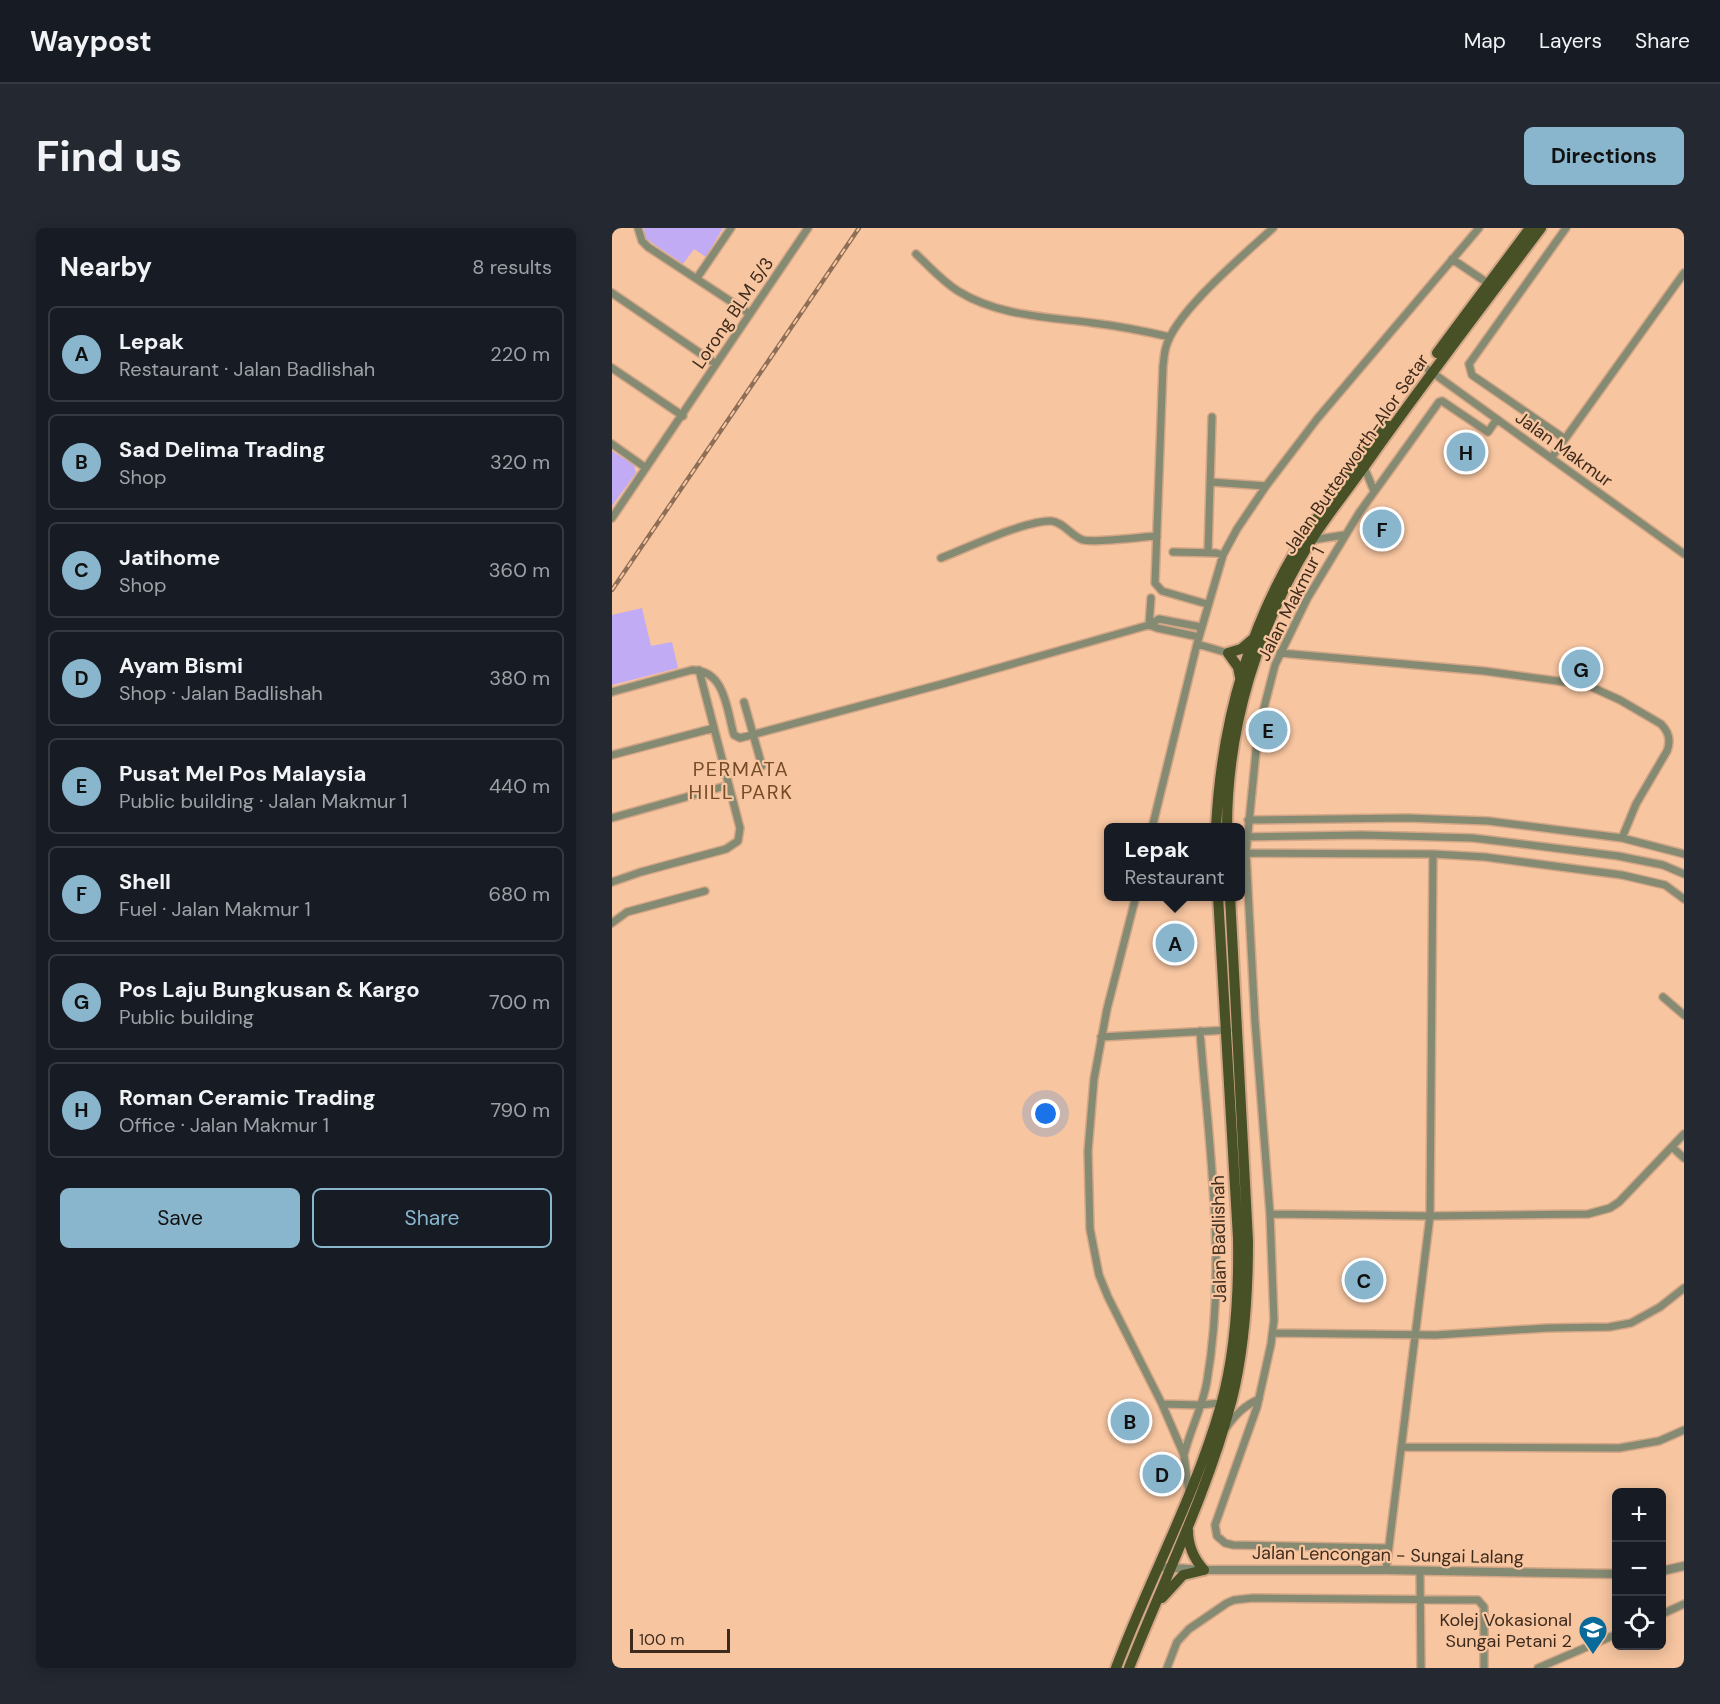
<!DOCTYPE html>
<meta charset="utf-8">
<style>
body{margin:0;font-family:"DM Sans",sans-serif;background:#242831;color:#f1f3f6}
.controls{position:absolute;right:18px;bottom:18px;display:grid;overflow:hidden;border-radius:9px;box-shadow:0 3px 15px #0003}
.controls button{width:54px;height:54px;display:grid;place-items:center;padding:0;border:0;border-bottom:2px solid #363941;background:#171b24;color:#f1f3f6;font:30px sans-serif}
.scale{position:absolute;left:18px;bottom:15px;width:100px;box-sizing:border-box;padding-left:6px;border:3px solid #3e2b1c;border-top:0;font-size:16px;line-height:21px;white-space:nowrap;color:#3e2b1c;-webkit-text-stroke:4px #f7c5a0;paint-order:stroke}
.you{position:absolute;left:434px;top:886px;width:21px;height:21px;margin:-15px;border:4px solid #fff;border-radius:50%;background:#1a73e8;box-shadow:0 0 0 9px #1a73e833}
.badge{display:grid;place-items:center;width:39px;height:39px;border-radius:50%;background:#89b6cd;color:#111;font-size:20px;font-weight:700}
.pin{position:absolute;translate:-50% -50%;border:3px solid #fff;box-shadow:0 2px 6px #0006}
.popup{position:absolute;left:492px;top:595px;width:141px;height:78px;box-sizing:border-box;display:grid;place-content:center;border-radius:9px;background:#171b24;filter:drop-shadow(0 2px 4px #0005);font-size:20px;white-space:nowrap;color:#9ea1a6}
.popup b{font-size:22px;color:#f1f3f6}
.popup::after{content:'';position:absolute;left:50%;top:100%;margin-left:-12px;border:12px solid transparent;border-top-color:#171b24}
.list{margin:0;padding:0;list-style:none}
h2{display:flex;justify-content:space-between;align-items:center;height:78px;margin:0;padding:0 24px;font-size:26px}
h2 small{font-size:20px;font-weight:400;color:#9ea1a6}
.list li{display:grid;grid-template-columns:39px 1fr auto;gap:18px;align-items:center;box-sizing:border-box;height:96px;margin:0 12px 12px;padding:0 12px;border:2px solid #363941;border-radius:9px}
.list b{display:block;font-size:22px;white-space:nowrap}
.list p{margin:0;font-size:20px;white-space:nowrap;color:#9ea1a6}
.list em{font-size:20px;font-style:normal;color:#9ea1a6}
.actions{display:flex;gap:12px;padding:18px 24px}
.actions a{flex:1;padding:14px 0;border:2px solid #89b6cd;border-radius:9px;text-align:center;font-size:21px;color:#89b6cd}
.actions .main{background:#89b6cd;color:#111}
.icon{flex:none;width:33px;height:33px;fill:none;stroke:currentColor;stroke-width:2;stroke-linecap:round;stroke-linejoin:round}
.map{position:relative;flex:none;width:1072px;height:1440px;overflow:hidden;border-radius:9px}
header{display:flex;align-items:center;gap:36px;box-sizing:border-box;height:84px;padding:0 30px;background:#171b24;border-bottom:2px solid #363941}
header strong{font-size:28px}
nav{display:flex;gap:33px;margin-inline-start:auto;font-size:21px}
.intro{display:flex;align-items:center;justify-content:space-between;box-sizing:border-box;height:144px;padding:0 36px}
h1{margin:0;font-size:42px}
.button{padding:15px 27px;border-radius:9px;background:#89b6cd;color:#111;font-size:21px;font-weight:700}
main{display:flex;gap:36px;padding:0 36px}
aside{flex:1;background:#171b24;border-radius:9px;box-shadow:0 3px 15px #0003}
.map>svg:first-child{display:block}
.green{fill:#c1abf5}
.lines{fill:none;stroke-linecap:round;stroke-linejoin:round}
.minor-casing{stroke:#d2a686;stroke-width:10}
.tertiary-casing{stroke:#d2a686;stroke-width:11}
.primary-casing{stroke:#d2a686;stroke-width:14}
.minor{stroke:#858a73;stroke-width:7}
.tertiary{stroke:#858a73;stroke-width:8}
.primary{stroke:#485026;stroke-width:10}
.rail-casing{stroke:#8e6e55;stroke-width:4.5}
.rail{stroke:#f7c5a0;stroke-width:2;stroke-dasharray:7;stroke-linecap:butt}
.labels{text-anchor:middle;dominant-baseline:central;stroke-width:4.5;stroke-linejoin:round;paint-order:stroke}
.street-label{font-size:18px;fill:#3e2b1c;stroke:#f7c5a0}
.poi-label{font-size:18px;fill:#3e2b1c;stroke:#f7c5a0;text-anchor:end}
.neighbourhood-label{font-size:20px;letter-spacing:1.5px;fill:#754b29;stroke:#f7c5a0}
</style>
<header>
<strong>Waypost</strong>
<nav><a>Map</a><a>Layers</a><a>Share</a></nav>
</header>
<div class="intro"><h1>Find us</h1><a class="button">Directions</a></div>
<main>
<aside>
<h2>Nearby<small>8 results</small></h2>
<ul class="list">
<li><span class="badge">A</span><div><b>Lepak</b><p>Restaurant · Jalan Badlishah</p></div><em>220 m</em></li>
<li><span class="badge">B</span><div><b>Sad Delima Trading</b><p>Shop</p></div><em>320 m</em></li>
<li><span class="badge">C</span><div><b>Jatihome</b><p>Shop</p></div><em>360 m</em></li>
<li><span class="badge">D</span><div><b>Ayam Bismi</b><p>Shop · Jalan Badlishah</p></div><em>380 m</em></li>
<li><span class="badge">E</span><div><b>Pusat Mel Pos Malaysia</b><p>Public building · Jalan Makmur 1</p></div><em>440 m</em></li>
<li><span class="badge">F</span><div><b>Shell</b><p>Fuel · Jalan Makmur 1</p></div><em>680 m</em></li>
<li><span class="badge">G</span><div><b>Pos Laju Bungkusan &amp; Kargo</b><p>Public building</p></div><em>700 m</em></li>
<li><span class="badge">H</span><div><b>Roman Ceramic Trading</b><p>Office · Jalan Makmur 1</p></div><em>790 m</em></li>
</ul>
<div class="actions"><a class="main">Save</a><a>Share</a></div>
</aside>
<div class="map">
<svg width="1072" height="1440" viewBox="0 0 1072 1440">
<rect width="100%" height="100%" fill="#f7c5a0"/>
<path class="green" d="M32,0H111L94,29L82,21L71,36L33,10Z
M0,223L22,237L24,245L0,278Z
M30,380L39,418L60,414L66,440L0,457V387Z"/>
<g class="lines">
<g class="minor-casing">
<path id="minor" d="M26,0L30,13L36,19L138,86
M304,26C318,39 330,53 346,63C386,88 435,89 481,95C507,98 532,103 558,109
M840,31L877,56
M85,50L119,0
M0,65L104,136
M0,140L71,188
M814,140L1072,326
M953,211L860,147L857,136L954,0
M0,216L34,240
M940,229L1072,45
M752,239L762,263
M598,254L654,258
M0,290L196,0
M700,312L732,307
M561,324L604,325L611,327
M596,324L600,189
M329,330C355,320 414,292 439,293C452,294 459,308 471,312C483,315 528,309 545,308
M595,376L550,363L543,355L551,138C552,132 552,125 554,119C563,84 633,26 661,0
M537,397L545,400L587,409
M537,397L539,370
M585,416L616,425
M668,425L872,443L975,457L1008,472L1049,496C1057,504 1059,513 1055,523L1024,576L1010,610
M0,464L80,442C114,442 115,484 122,507L128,510L330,456L537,397L547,391L589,399
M132,474L150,538
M0,527L102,500
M0,590L117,557
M636,592L796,590L876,593L1010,610L1072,626
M540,600L585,416L611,327L625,301L654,258L705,191L867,0
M629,609L750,607L861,610L1006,628L1051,637L1072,646
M634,625L821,626L873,629L1010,647L1053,657L1072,671
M0,654L29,644L114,621L126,613L128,600L87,442
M524,668L495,781L482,851L476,923L478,1001L487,1047L496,1069L550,1176L572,1227L577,1264
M0,695L15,684L93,663
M1051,769L1072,787
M489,809L616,802
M1060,919L1072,930
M658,986L818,988L976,986L998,980L1007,974L1072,906
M661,1105L824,1107L935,1100L997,1099L1019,1095L1048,1079L1072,1060
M550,1176L588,1177L609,1175
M614,1200C624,1186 632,1178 647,1171
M791,1219L1007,1220L1047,1213L1072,1202
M572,1227C578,1202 591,1178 595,1153C615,1037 597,920 588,803
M776,1320L621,1317L613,1315L605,1308L603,1297L645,1179L659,1116L662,1092L658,986L643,793L634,625L646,503L663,437L695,371L747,285L827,174L830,173L876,204L885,191
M774,1342L818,988L821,626
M808,1343L809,1440
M1050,1386L1072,1376
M555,1440L565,1414L577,1401L615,1375L622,1372L641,1370L866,1372L872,1379V1440
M926,1440L1005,1406"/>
</g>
<g class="tertiary-casing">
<path id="tertiary" d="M546,1339L592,1342H774L1005,1346
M1050,1343L1072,1338"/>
</g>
<g class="primary-casing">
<path id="primary" d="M825,125L918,0
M628,449L626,439L616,425L629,421L642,410
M604,600C609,501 633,408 684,322C711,278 744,237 774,196
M615,600C615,499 646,397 700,311C720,280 745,250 766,219C819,145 874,73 929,0
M576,1302C576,1318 581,1330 592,1342
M550,1370L571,1347L592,1342
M504,1440C537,1352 583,1268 609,1177C624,1123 627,1066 626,1010L606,668
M517,1440C552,1351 596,1264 620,1171C633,1119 636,1066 636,1013L618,668"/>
</g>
<use href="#minor" class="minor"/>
<use href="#tertiary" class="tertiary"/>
<use href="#primary" class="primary"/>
<g class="rail-casing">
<path id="rail" d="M0,362L247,0"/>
</g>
<use href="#rail" class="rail"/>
</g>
<defs>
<g id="school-pin" transform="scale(1.5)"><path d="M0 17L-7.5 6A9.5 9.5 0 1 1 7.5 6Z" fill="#0a6b9a" stroke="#f7c5a0"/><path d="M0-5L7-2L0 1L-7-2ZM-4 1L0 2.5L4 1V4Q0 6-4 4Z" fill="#fff"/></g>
</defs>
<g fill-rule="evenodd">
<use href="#school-pin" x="981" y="1402"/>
</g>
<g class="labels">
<g class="street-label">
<text transform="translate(121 85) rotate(-56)">Lorong BLM 5/3</text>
<text transform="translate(952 221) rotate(36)">Jalan Makmur</text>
<text transform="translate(744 226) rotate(-55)">Jalan Butterworth-Alor Setar</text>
<text transform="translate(679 376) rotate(-63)">Jalan Makmur 1</text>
<text transform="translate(607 1011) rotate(-91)">Jalan Badlishah</text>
<text transform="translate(776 1327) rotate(1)">Jalan Lencongan - Sungai Lalang</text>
</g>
<g class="poi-label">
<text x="960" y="1392">Kolej Vokasional<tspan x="960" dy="21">Sungai Petani 2</tspan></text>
</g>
<g class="neighbourhood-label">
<text x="129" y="541">PERMATA<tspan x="129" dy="23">HILL PARK</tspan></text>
</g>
</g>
</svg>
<div class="controls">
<button>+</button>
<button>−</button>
<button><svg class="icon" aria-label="locate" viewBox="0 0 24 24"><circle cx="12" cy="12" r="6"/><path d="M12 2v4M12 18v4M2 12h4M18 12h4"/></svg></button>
</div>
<div class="scale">100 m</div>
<div class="you"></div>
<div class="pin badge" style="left:563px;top:715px">A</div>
<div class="popup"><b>Lepak</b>Restaurant</div>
<div class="pin badge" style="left:518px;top:1193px">B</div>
<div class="pin badge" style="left:752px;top:1052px">C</div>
<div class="pin badge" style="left:550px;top:1246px">D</div>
<div class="pin badge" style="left:656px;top:502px">E</div>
<div class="pin badge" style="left:770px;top:301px">F</div>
<div class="pin badge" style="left:969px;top:441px">G</div>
<div class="pin badge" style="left:854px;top:224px">H</div>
</div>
</main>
